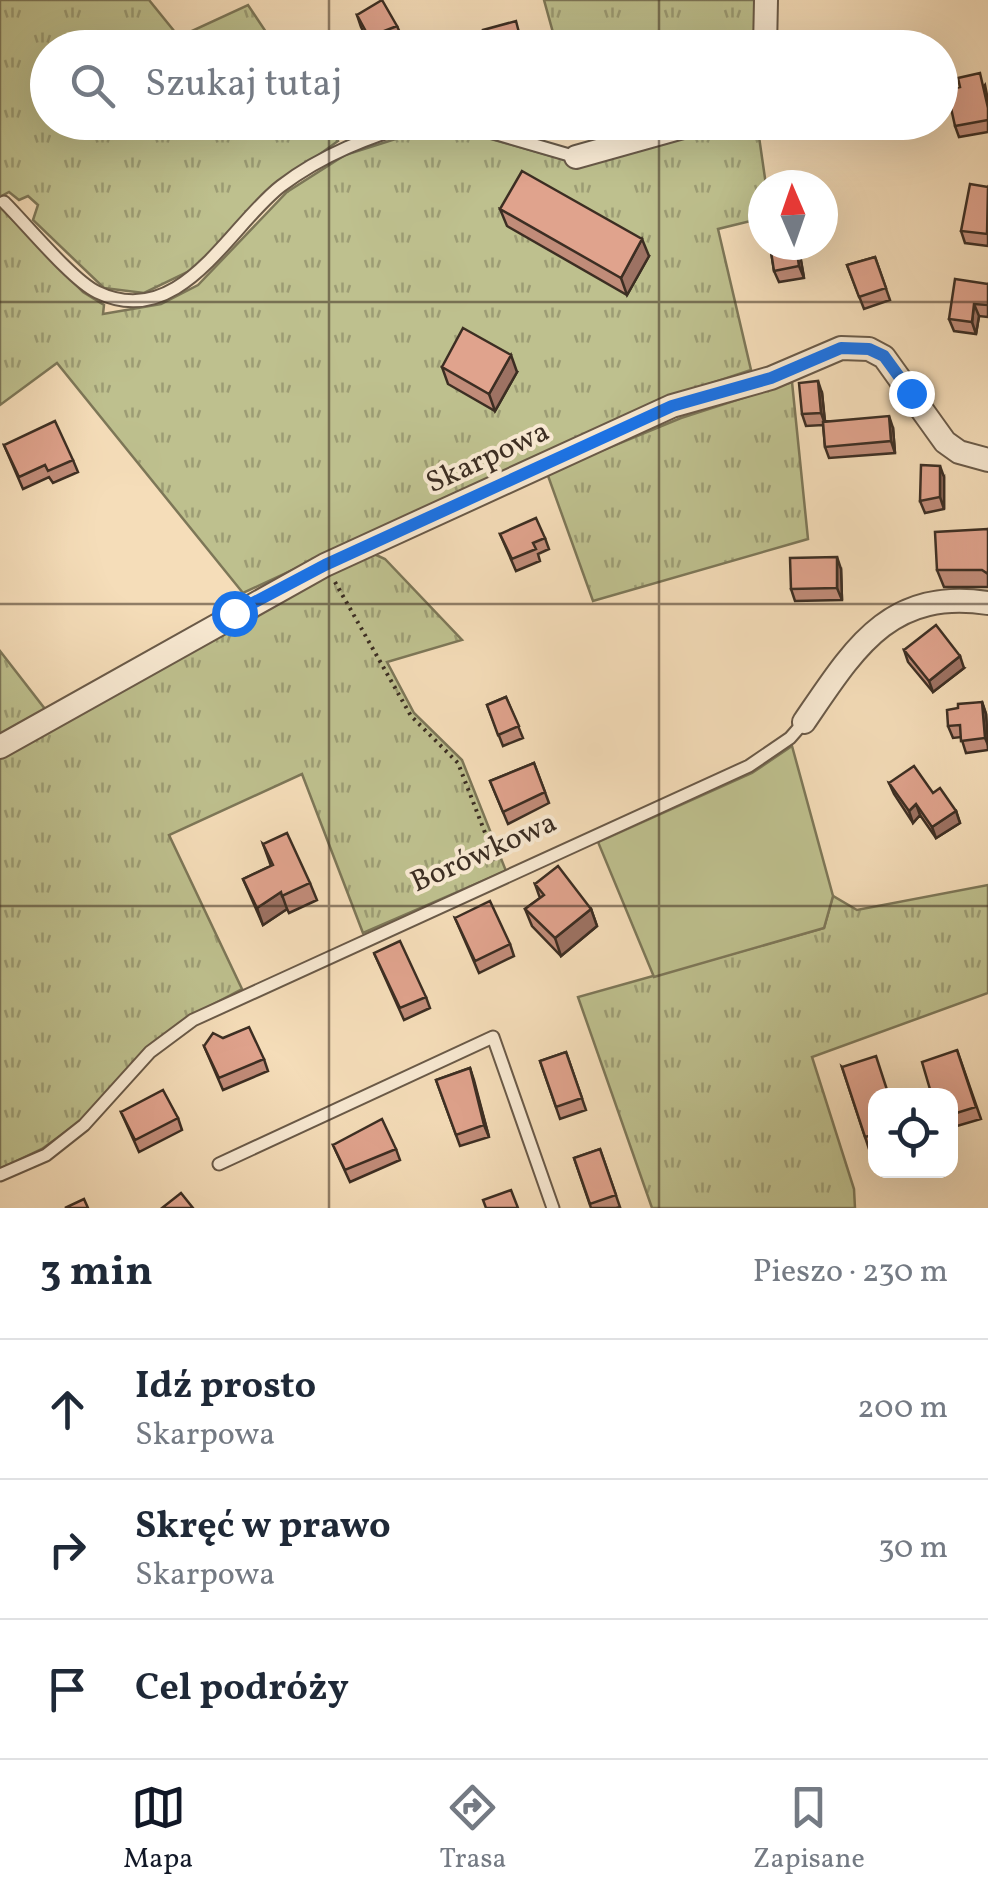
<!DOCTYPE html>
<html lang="pl">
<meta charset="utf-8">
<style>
body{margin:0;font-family:Vollkorn,serif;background:#f2f2f3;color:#1f2937}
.controls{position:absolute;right:30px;bottom:30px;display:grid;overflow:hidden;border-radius:20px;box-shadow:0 10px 40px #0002}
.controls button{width:90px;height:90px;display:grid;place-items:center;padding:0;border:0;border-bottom:2px solid #e0e1e3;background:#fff;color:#1f2937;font:50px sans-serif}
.compass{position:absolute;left:748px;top:170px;width:90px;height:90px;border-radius:50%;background:#fff;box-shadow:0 10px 40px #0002;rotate:358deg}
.stop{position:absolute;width:30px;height:30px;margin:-22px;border:8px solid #1a73e8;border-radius:50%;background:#fff}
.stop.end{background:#1a73e8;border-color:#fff;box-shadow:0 2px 10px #0008}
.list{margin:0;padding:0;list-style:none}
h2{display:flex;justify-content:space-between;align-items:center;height:130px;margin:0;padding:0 40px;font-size:42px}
h2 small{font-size:32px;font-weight:400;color:#747a83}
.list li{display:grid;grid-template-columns:65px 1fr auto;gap:30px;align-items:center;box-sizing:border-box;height:140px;padding:0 40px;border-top:2px solid #e0e1e3}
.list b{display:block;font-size:38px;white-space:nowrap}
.list p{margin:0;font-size:32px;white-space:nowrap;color:#747a83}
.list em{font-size:32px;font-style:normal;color:#747a83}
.icon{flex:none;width:55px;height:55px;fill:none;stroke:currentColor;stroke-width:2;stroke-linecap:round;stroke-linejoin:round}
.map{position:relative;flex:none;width:988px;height:1208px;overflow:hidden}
.search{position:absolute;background:#fff;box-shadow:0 10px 40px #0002;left:30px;right:30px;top:30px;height:110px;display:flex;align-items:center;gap:25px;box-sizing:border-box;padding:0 35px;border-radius:55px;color:#747a83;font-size:38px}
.sheet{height:550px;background:#fff}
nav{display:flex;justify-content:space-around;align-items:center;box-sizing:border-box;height:140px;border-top:2px solid #e0e1e3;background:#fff;font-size:28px;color:#747a83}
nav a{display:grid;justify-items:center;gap:5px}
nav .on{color:#111827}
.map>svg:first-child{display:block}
.grass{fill:url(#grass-tufts);stroke:#7d7758;stroke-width:2.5}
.green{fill:#bec08e;stroke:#7d7758;stroke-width:2.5}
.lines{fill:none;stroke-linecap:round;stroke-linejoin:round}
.service-casing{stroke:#6a5a48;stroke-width:15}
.minor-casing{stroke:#6a5a48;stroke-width:26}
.path{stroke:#3c2e23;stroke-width:4;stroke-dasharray:2.5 5;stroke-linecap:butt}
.service{stroke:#f8e9d2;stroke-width:11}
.minor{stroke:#f8e9d2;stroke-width:22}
.wall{fill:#c18c79;stroke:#3c2e23;stroke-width:2.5}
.shaded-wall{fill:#9d7263;stroke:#3c2e23;stroke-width:2.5}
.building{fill:#e0a38d;stroke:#3c2e23;stroke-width:2.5}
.route{stroke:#1a73e8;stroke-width:12}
.grid{fill:none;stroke:#3c2e23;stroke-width:2.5;stroke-opacity:0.55}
.labels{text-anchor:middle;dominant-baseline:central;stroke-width:8;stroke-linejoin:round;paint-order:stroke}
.street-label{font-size:30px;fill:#3c2e23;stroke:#f8e9d2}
</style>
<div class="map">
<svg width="988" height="1208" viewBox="0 0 988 1208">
<defs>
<pattern id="grass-tufts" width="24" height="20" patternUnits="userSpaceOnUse" patternTransform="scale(2.5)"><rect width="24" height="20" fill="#bec08e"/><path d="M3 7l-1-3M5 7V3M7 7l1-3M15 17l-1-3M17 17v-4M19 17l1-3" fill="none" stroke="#9c9c74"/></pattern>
</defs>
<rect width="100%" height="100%" fill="#f5ddb9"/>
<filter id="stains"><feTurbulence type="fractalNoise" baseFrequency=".002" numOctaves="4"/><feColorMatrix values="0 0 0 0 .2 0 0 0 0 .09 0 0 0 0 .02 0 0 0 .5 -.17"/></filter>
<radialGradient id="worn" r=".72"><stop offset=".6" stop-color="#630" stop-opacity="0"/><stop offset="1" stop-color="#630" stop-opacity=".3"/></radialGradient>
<path class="grass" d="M0,0H149L179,37L248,5L276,47L48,48V122L326,123L338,141L261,197L198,267L144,293L104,288L33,220L38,205L28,196L19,200L9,192L0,197Z
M544,0H760L759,47H557Z
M721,123H757L766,185L763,218L718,229L751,370L655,402L243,593L57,363L0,405V207L83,292L104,305L103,314L161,304L198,285L287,192L345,155L427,129H456L572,162Z
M792,382L808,539L593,601L547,473L681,418Z
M374,554L385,559L462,640L387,662L414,713L462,760L506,871L363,933L302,774L169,835L242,989L189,1017L147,1048L79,1122L42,1149L0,1169V757L357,560Z
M0,651L45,709L0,735Z
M988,885V993L812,1057L854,1189L855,1208H652L578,997L824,928L833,896L857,910Z"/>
<path class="green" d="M792,746L833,896L824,928L654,977L598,842L752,773Z"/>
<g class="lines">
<g class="service-casing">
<path id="service" d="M456,122L576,157
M4,202C26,224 73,281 97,292C180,332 229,226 281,186C323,154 369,137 419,122
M219,1164L493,1037L553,1208
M0,1175L46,1155L84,1125L150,1052L193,1020L749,766L790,738L804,722"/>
</g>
<g class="minor-casing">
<path id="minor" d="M765,48L766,0
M576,157L701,122
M804,722C854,649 889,588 988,603
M0,747L325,565L672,406L771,378L841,348L869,349L884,357L945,442L959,452L988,460"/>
</g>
<path class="path" d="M335,582L411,716L458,763L496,861"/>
<use href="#service" class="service"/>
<use href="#minor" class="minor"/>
</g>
<path class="wall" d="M357,15L397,26L402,37L372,48L361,27Z
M985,85L988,100V132L959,137L955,126Z
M988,187V246L965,243L961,231Z
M500,209L649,256L627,295L507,226Z
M770,245H798L804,278L779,282L774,271Z
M875,257L890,300L864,309L847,265Z
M988,284V317L979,316L976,334L954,331L949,319Z
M442,367L517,372L495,411L448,384Z
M822,393L825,421L893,428L895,453L829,458L825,447L823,425L806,426L802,414Z
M4,445L73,460L78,472L53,483L49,477L23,489Z
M944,477V509L925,513L920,501Z
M988,529V587H944L937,570Z
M500,534L545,538L549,549L538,554L540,561L516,571Z
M841,569L842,600L795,601L791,589Z
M904,650L964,668L933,692L908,662Z
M506,697L523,738L503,746L487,705Z
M982,702L986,714L988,750L966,753L961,737L953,738L948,726L958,708Z
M534,763L549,803L508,824L490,781Z
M889,783L956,811L960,823L936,838L920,815L913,823L894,794Z
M263,844L310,883L317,900L289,913L287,909L263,925L243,879L271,866Z
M535,884L591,909L597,926L561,956L532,926L525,909L540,898Z
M455,918L510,944L514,956L479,973Z
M374,953L426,997L430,1008L404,1020Z
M204,1046L264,1059L268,1071L223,1090Z
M957,1050L981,1119L950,1128V1096Z
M566,1052L586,1110L560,1119L540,1061Z
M842,1067L876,1096V1153L871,1155Z
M470,1068L489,1137L460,1146L436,1080Z
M121,1112L178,1118L182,1130L139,1152Z
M333,1145L396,1149L400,1160L350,1182Z
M600,1149L620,1207L616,1208H591L574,1158Z"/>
<path class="shaded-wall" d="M642,239L649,256L627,295L621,278Z
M796,245H798L799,248L804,278L799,266Z
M974,304L979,316L976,334L972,322Z
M511,355L517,372L495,411L489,394Z
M818,381L822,393L825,424L821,413Z
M889,416L893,428L895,453L891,441Z
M940,466L944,477V509L940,497Z
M837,557L841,569L842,600L837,588Z
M960,656L964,668L933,692L929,681Z
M982,702L986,714L988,745L985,738Z
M916,804L920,815L913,823L909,811Z
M956,811L960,823L936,838L932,827Z
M281,892L287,909L263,925L257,908Z
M591,909L597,926L561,956L555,938Z
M470,1068L474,1080L489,1137L484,1125Z"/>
<path class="building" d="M382,0L397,26L369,37L357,15Z
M516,21L523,48H477L476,42L485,40L483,30Z
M980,73L988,108V120L955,126L947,90L960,87L958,78Z
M522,171L642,239L621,278L500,209Z
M970,184L988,187L987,234L961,231Z
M770,245H796L799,266L774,271Z
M875,257L886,288L859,297L847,265Z
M955,279L988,284V305L974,304L972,322L949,319Z
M463,328L511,355L489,394L442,367Z
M818,381L821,413L802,414L799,383Z
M889,416L891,441L825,447L823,422Z
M55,421L73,460L48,471L45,465L19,477L4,445Z
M921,465L940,466V497L920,501Z
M536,518L545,538L533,543L536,549L512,559L500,534Z
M988,529V574L982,570H937L935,532Z
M837,557V588L791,589L790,558Z
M936,625L960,656L929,681L904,650Z
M506,697L519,726L498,735L487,705Z
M982,702L985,738L961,741L960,725L948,726L947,710L958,708V704Z
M534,763L545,792L503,812L490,781Z
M914,766L933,793L940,788L956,811L932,827L916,804L909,811L889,783Z
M287,833L310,883L282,896L281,892L257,908L243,879L273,865L263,844Z
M558,866L591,909L555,938L525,909L544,895L535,884Z
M490,901L510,944L475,961L455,918Z
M400,941L426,997L400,1008L374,953Z
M249,1027L264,1059L219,1078L204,1046L213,1033L223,1038Z
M957,1050L976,1107L950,1115V1096H932L922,1062Z
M566,1052L582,1098L556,1107L540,1061Z
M876,1056L889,1096H876V1134L865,1137L842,1067Z
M470,1068L484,1125L456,1135L436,1080Z
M163,1090L178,1118L135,1140L121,1112Z
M382,1119L396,1149L345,1170L333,1145Z
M600,1149L616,1195L590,1204L574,1158Z
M511,1190L518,1208H486L483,1200Z
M181,1193L193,1208H162Z
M84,1199L88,1208H65Z"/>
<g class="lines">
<path class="route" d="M234,613L325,565L672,406L771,378L841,348L869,349L884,356L911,393"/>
</g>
<path class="grid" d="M329,0V48M659,0V48M329,122V1208M659,122V1208M0,302H988M0,604H988M0,906H988"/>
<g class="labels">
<g class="street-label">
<text transform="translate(488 458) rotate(-25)">Skarpowa</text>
<text transform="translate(484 853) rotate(-24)">Borówkowa</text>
</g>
</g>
<rect width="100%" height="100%" filter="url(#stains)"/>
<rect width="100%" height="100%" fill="url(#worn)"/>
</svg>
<div class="controls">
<button><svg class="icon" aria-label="locate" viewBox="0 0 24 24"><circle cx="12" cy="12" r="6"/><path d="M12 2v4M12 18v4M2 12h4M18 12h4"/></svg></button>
</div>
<svg class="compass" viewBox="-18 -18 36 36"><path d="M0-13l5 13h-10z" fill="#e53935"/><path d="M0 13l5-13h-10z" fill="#747a83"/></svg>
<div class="stop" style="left:234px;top:613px"></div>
<div class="stop end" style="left:911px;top:393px"></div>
<div class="search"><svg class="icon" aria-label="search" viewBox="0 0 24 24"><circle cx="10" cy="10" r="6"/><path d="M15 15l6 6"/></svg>Szukaj tutaj</div>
</div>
<section class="sheet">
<h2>3 min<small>Pieszo · 230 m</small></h2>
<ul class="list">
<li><svg class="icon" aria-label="ahead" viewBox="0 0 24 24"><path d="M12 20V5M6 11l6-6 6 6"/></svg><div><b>Idź prosto</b><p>Skarpowa</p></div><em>200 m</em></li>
<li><svg class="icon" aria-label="right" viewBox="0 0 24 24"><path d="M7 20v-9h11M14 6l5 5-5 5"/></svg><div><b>Skręć w prawo</b><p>Skarpowa</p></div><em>30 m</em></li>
<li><svg class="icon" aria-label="arrive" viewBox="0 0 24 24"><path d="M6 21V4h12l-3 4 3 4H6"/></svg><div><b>Cel podróży</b></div></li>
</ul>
</section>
<nav>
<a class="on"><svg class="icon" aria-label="map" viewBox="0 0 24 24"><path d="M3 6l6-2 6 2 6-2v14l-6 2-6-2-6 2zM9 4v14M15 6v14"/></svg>Mapa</a>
<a><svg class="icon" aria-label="directions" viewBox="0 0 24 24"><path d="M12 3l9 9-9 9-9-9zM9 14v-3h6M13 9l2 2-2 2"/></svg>Trasa</a>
<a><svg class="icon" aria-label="saved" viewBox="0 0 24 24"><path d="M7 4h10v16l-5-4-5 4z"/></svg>Zapisane</a>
</nav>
